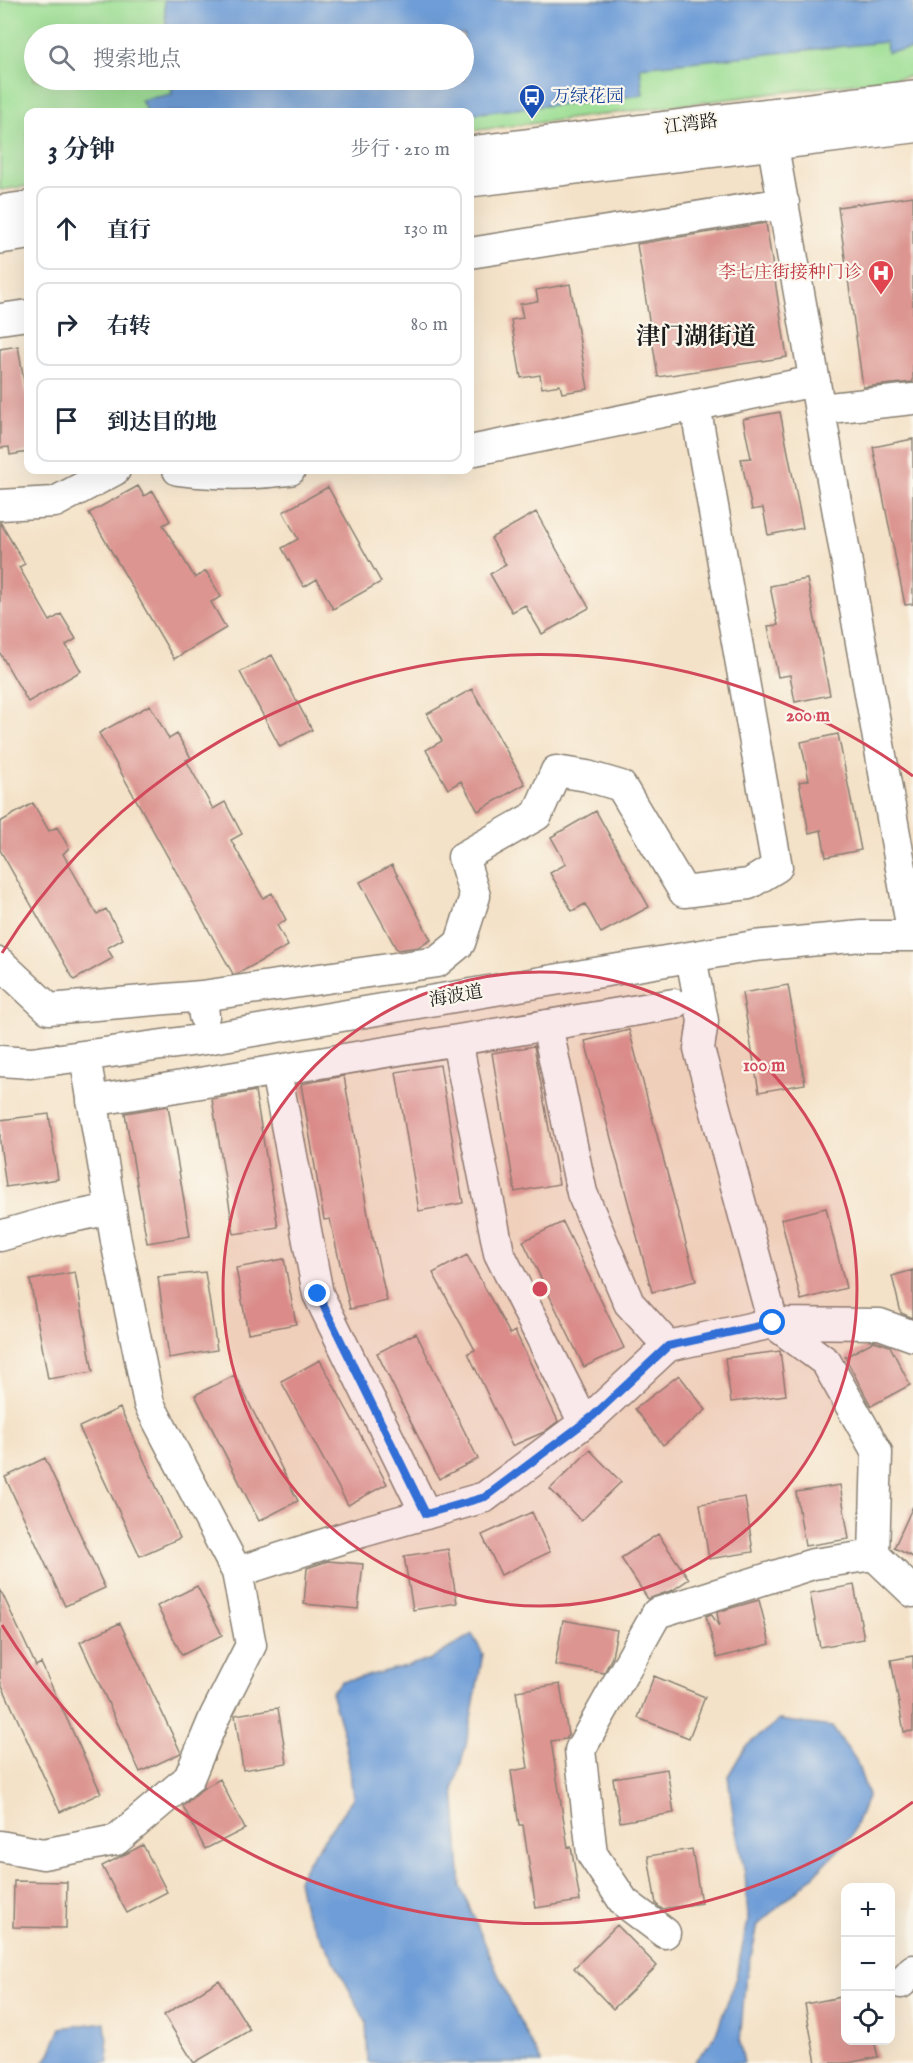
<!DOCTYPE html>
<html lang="zh">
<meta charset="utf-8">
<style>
body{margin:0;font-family:"IM FELL English","Noto Serif SC",serif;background:#f6f6f7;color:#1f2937}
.controls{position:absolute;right:18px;bottom:18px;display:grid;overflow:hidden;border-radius:12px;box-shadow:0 6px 24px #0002}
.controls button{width:54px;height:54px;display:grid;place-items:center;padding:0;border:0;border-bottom:2px solid #e0e1e3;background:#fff;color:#1f2937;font:30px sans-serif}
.stop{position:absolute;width:18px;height:18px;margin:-14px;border:4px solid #1a73e8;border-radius:50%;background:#fff}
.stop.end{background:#1a73e8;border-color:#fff;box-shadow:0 2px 6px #0008}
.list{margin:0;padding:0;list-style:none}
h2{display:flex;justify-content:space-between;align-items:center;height:78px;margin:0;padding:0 24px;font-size:26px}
h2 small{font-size:20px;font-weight:400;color:#747a83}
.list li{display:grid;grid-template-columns:39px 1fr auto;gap:18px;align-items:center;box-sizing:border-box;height:84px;margin:0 12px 12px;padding:0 12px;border:2px solid #e0e1e3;border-radius:12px}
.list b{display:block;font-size:22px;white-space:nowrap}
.list em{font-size:20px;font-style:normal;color:#747a83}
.icon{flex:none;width:33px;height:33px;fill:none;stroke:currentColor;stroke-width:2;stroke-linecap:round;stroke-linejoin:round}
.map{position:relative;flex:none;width:913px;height:2063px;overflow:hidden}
.search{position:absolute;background:#fff;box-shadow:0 6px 24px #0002;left:24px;top:24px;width:450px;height:66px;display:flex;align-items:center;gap:15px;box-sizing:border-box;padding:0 21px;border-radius:33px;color:#747a83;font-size:22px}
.panel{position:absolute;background:#fff;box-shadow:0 6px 24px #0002;left:24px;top:108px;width:450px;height:366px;border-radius:12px}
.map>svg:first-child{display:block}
.green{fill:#9dde94;stroke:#5c7d58;stroke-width:1.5;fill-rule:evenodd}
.water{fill:#6e9dd7;stroke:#455c7a;stroke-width:1.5}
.building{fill:#dc9591}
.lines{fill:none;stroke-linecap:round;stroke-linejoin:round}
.minor-casing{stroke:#887f72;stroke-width:33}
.major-casing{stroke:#887f72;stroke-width:36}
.minor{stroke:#fff;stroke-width:30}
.major{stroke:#fff;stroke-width:33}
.route{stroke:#1a73e8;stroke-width:8}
.ring{fill:none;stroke:#d1495b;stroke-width:3}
.labels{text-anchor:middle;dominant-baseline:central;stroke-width:4.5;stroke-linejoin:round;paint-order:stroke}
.transit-label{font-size:18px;fill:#164399;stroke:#fbf7ec;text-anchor:start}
.street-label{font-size:18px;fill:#1c1c1c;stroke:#fbf7ec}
.health-label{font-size:18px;fill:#be3a42;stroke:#fbf7ec;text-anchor:end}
.district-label{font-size:24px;font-weight:bold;fill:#1c1c1c;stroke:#fbf7ec}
.centre{fill:#d1495b;stroke:#fbf7ec;stroke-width:3}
.ring-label{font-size:18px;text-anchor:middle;font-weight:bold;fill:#d1495b;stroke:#fbf7ec;stroke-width:4.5;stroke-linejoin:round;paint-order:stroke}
</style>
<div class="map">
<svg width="913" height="2063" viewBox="0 0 913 2063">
<rect width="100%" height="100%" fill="#fbf7ec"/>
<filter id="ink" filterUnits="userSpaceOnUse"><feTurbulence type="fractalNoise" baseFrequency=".0167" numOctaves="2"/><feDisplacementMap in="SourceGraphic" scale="12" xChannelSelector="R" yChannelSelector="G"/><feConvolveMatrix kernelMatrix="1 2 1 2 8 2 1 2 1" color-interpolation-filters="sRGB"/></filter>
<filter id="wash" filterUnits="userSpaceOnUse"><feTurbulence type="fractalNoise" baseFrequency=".008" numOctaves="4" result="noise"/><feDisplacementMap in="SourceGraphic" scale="24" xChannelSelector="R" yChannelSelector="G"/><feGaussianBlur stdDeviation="1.35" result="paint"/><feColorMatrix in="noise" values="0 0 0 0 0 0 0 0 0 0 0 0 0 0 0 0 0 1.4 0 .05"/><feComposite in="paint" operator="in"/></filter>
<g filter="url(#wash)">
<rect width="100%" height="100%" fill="#f4e2c8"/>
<path class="green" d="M0,0H913V76L470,131V112H28V186L0,190ZM34,34H464V80H34Z"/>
<path class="water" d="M164,0H913V49L887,52L886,42L640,67L643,95L470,114L147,112L141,100L172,94L171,80H464V34H167Z
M472,1634L483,1654L466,1745L454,1788L461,1887L509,2000L542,2063H368L366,2022L329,1951L304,1910L298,1880L307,1863L353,1798L349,1764L343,1733L331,1692L342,1681L367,1676L432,1659Z
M779,1720L832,1727L856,1760L868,1795L851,1837L808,1881L758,1925L745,1984L740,2043L744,2063H693L715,2037L736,1977L748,1921L745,1873L734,1822L728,1776L745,1747Z
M105,2022L109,2063H43L49,2056L61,2028Z"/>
<g id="blocks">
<path class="building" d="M913,196V382L863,387L838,207Z
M766,223L787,357L658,377L637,244Z
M570,284L588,389L562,393L560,385L542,388L540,375L521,378L511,320L523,318L520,304L538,301L536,290Z
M18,346L28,404V452L10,455L9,447L0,448V349Z
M780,412L803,528L768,535L763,508L752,510L741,459L751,458L743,419Z
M913,439V604L905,605L873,447Z
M138,486L144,496L153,491L170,521L163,525L195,578L206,571L221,597L211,602L226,628L174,659L89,513Z
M328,487L381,582L333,609L317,579L304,587L282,548L298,539L283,512Z
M536,512L589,608L542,634L525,605L512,612L490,574L506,565L491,538Z
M0,522L25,564L19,567L50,621L61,614L76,639L66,645L81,671L28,702L0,653Z
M807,579L830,695L795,702L790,675L778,677L768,626L778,625L770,586Z
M272,655L312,730L280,747L240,672Z
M472,689L525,784L478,811L461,781L448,789L426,750L442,741L427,714Z
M150,705L169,739L177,734L191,758L186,760L213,809L225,802L242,834L231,840L263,898L272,893L286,920L277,925L288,946L239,973L233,974L99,733Z
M838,734L861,850L826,857L821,830L809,833L799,782L809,780L801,742Z
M33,803L49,831L57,827L69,848L63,854L97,914L106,909L123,939L107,948L113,958L74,980L0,850V822Z
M596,811L649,907L601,933L585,904L572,911L550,873L566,864L551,837Z
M392,865L431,940L419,947L397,950L360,882Z
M788,985L805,1084L759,1092L742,993Z
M629,1030L696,1281L652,1292L585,1041Z
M534,1046L559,1184L515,1192L492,1053Z
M440,1065L463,1203L419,1211L396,1072Z
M344,1076L372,1238H373L387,1301L350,1309L330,1219L324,1220L301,1084Z
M255,1091L278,1227L234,1234L212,1099Z
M168,1106L190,1236L147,1243L125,1113Z
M49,1114L58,1179L6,1187L0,1143V1120Z
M826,1208L846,1288L801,1300L781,1219Z
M563,1222L624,1348L584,1367L523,1241Z
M467,1255L510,1334L515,1331L558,1421L544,1432L512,1446L468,1353L475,1350L433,1273Z
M284,1259L296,1324L248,1333L236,1268Z
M913,1270V1318L901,1313L892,1276Z
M75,1272L93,1372L48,1379L30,1280Z
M205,1272L217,1350L169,1358L158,1277Z
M416,1333L478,1459L439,1479L377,1353Z
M874,1341L890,1346L910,1385L871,1406L845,1357Z
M780,1351L786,1395L731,1402L725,1358Z
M320,1360L387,1484L348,1505L281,1381Z
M235,1375L298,1501L259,1521L195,1395Z
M679,1375L706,1410L663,1445L635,1409Z
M120,1408L180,1538L140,1556L79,1427Z
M590,1450L621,1482L581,1521L550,1489Z
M45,1458L105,1588L65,1606L5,1477Z
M840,1485L849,1539L805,1546L796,1492Z
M745,1497L753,1552L709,1559L700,1504Z
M913,1506V1557L894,1548Z
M532,1512L550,1552L501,1575L482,1535Z
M658,1534L689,1579L673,1590L648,1599L621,1558Z
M448,1549L457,1603L413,1610L404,1556Z
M328,1561L363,1564L358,1609L304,1604L307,1568Z
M854,1585L864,1639L820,1647L810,1593Z
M197,1586L222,1635L182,1655L157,1606Z
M0,1589L36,1666L41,1663L101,1793L60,1812L0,1681Z
M759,1600L770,1644L717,1658L706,1616L711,1614L719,1626L717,1612Z
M563,1620L617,1630L612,1657L604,1673L555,1665Z
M120,1623L181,1753L140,1772L80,1642Z
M913,1656V1731L904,1732L891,1660Z
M654,1676L705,1697L689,1738L638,1718Z
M560,1684L568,1735L566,1739L551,1741L568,1847L571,1846L580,1901L536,1908L523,1825H519L511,1771L528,1768L516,1691Z
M278,1708L287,1763L243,1770L235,1715Z
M667,1769L674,1813L620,1822L613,1778Z
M220,1779L245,1829L205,1849L183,1806L202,1789Z
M143,1845L167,1892L127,1913L102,1866Z
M692,1849L701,1903L662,1909L656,1904L648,1856Z
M14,1881L67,1882L66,1928L13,1927Z
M617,1925L657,1966L613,2009L574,1968Z
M219,1980L250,2030L194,2063L164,2015Z
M846,1996V2040H874L878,2057L848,2063H816L805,2004Z"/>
</g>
</g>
<g filter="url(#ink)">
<use href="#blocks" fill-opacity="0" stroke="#887f72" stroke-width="1.5"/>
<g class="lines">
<g class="minor-casing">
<path id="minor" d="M768,118L913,936
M470,253L784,203
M0,319L28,315
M820,409L913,399
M470,451L815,381
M178,470C216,475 252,475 290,470
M0,505L55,502L115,470
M0,963L49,1009L202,996L204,1016
M202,996L437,962L460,943L475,896L463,857L537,815L556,771L587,776L621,786L684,892L749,884L777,867L695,405
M547,1025L582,1193L629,1303L668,1346
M457,1041L499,1253L584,1423
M0,1061L31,1063L206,1039L754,946L862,936H913
M276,1071L318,1294L426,1514
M92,1101L674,1004
M0,1236L52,1221L111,1209
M773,1323L826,1362L877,1452L874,1555
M773,1323L880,1324L913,1336
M237,1572L362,1532L485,1497L593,1416L668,1346L773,1323L699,1049L703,1021L691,957
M0,1846L43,1854L116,1840L189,1778L215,1716L251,1645L237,1572L149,1404L116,1241L85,1056
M665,1933L624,1902L592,1854L580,1750L657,1613L813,1564L874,1555L913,1592
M901,1983L913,1970"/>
</g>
<g class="major-casing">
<path id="major" d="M470,153L913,97
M470,180L913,126
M0,212L28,208
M0,237L28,233"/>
</g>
<use href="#minor" class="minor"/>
<use href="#major" class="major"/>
</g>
</g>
<g class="lines" filter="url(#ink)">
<path class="route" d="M318,1294L426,1514L485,1497L593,1416L668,1346L773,1323"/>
</g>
<circle cx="540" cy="1289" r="317" fill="#d1495b" fill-opacity=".12"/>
<g class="ring">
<circle cx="540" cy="1289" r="317"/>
<path d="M913 1802A634 634 0 0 1 2 1625M2 953A634 634 0 0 1 913 776"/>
</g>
<defs>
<g id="bus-pin" transform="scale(1.35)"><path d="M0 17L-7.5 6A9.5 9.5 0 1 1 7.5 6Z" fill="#1a4fb4" stroke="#fbf7ec"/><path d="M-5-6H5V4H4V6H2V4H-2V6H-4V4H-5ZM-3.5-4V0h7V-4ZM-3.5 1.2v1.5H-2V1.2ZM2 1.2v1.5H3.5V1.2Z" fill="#fff"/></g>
<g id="hospital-pin" transform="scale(1.35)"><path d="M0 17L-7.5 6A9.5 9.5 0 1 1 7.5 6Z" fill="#e0444e" stroke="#fbf7ec"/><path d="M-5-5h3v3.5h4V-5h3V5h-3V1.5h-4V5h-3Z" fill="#fff"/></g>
</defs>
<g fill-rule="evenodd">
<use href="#bus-pin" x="532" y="97"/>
<use href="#hospital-pin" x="881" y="273"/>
</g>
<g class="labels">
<g class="transit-label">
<text x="552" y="97">万绿花园</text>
</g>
<g class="street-label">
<text transform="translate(691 125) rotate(-7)">江湾路</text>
<text transform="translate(456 997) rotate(-10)">海波道</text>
</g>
<g class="health-label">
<text x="862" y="273">李七庄街接种门诊</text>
</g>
<g class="district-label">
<text x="696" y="337">津门湖街道</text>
</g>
</g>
<circle cx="540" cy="1289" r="9" class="centre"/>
<g class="ring-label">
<text x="808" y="721">200 m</text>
<text x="764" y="1071">100 m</text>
</g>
</svg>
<div class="controls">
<button>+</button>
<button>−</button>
<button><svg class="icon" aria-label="locate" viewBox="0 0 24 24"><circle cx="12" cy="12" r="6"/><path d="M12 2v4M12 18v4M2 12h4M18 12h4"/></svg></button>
</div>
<div class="stop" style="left:773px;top:1323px"></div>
<div class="stop end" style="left:318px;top:1294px"></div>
<div class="search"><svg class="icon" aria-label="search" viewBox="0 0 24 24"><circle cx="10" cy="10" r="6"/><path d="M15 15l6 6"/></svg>搜索地点</div>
<section class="panel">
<h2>3 分钟<small>步行 · 210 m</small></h2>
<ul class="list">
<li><svg class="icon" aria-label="ahead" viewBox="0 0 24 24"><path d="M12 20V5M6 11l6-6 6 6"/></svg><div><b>直行</b></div><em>130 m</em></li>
<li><svg class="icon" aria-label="right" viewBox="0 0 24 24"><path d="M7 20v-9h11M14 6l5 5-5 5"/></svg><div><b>右转</b></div><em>80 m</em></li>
<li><svg class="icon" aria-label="arrive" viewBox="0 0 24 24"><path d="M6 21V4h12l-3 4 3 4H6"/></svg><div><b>到达目的地</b></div></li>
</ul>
</section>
</div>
